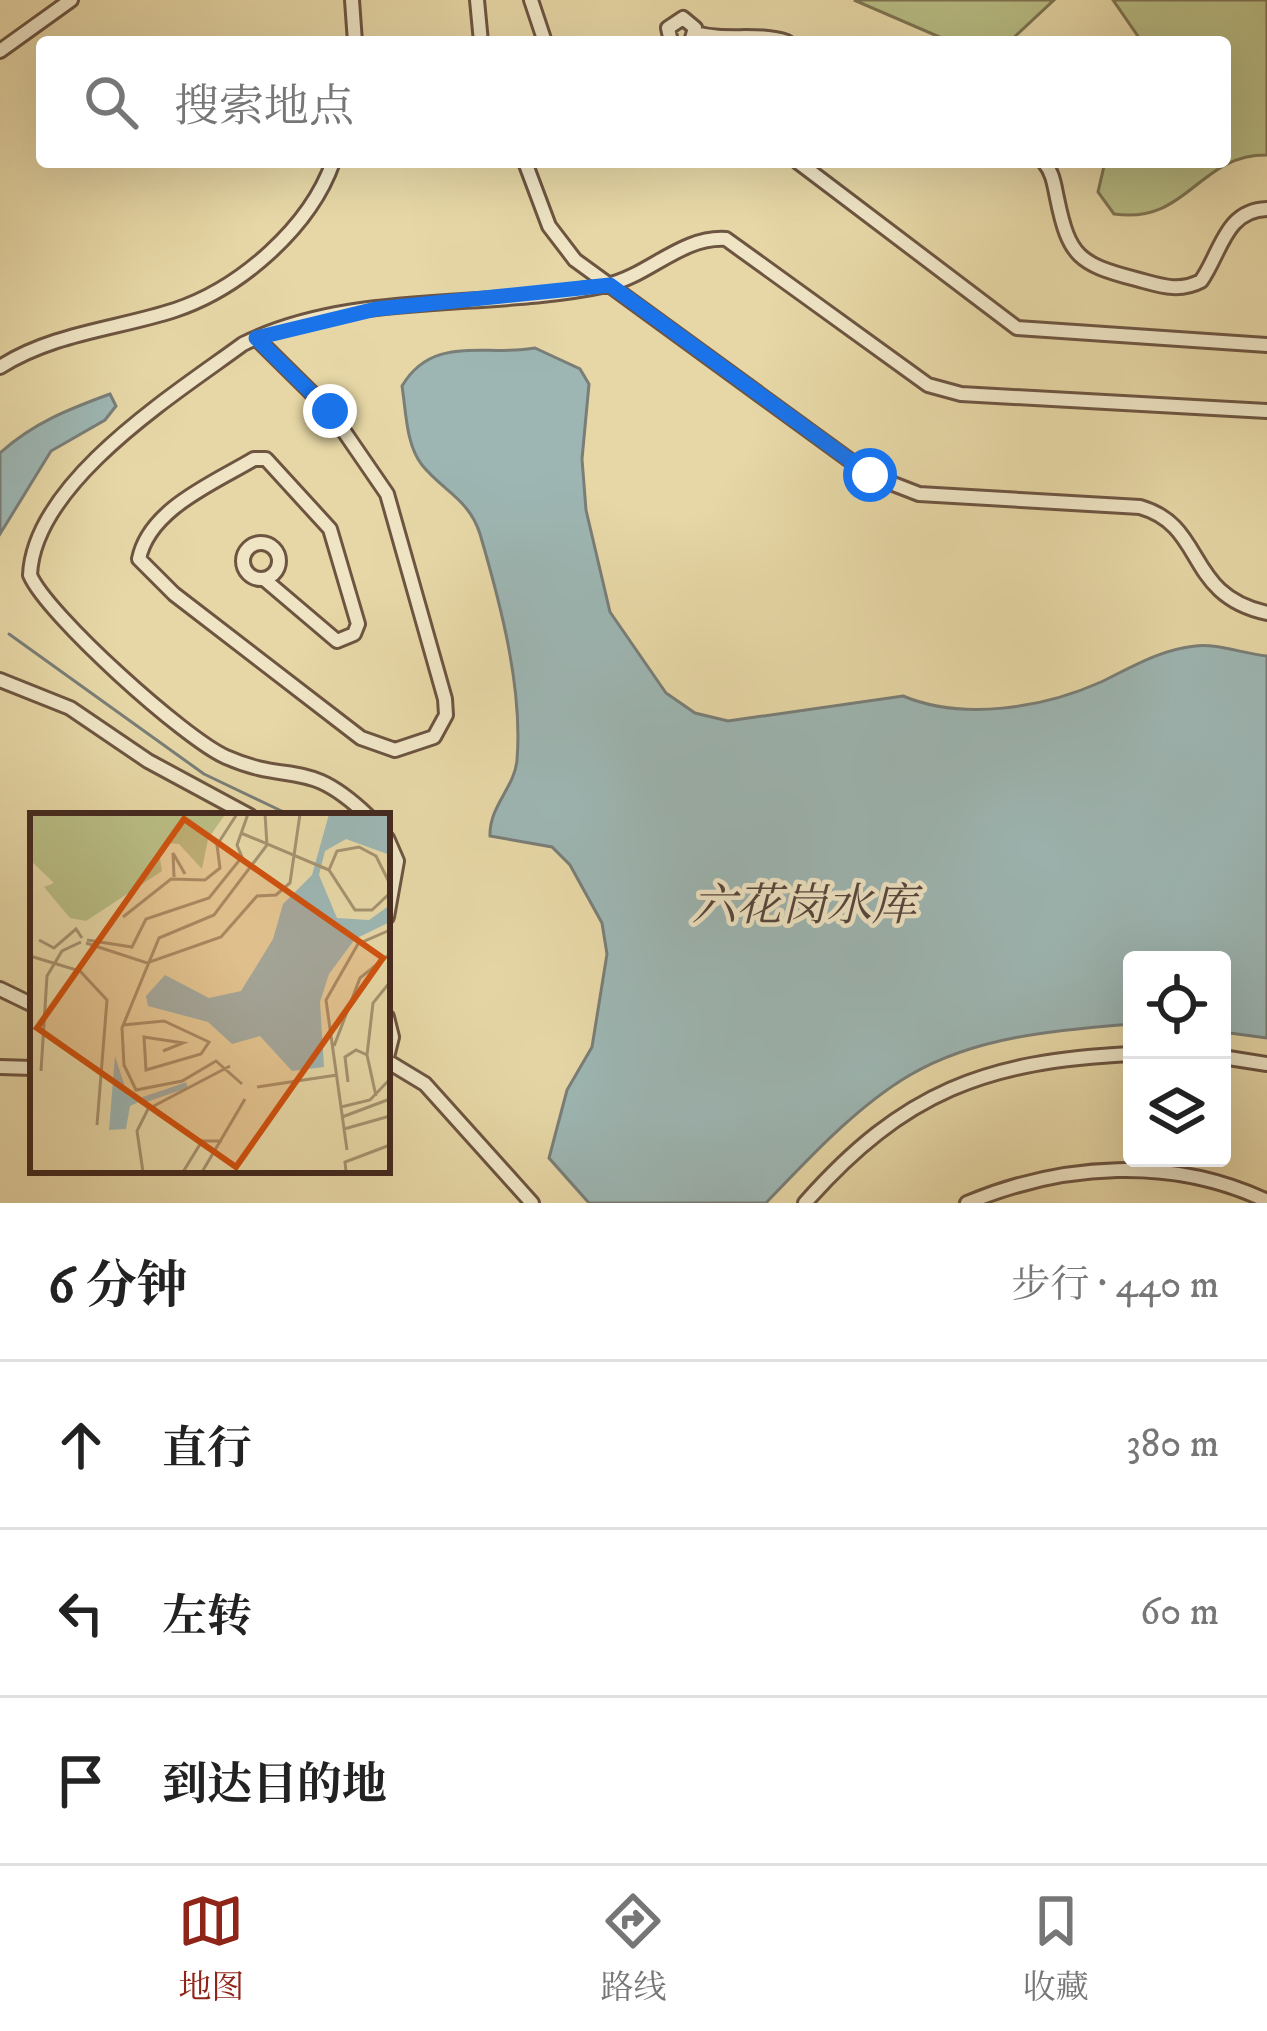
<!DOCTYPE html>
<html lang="zh">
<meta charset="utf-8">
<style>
body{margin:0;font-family:"IM FELL DW Pica","Noto Serif SC",serif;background:#f6f6f6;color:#222}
.controls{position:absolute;right:36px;bottom:36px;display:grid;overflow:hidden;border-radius:12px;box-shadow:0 12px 48px #0002}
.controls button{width:108px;height:108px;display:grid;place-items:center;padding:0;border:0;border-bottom:3px solid #e0e0e0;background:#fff;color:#222;font:60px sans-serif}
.stop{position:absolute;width:36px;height:36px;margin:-27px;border:9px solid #1a73e8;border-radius:50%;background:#fff}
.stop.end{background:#1a73e8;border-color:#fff;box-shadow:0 3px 12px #0008}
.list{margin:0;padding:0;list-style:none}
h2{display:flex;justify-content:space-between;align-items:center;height:156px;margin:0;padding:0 48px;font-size:51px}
h2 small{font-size:39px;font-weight:400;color:#767676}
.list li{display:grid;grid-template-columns:78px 1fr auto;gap:36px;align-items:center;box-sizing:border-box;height:168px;padding:0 48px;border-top:3px solid #e0e0e0}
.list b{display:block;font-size:45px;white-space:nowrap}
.list em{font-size:39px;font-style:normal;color:#767676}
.icon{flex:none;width:66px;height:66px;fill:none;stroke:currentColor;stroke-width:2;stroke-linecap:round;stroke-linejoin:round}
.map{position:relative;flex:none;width:1267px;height:1203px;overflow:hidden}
.search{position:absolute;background:#fff;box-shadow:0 12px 48px #0002;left:36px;right:36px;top:36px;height:132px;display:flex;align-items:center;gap:30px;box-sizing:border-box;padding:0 42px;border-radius:12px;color:#767676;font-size:45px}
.sheet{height:660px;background:#fff}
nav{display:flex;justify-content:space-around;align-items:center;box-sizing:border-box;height:168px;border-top:3px solid #e0e0e0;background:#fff;font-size:33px;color:#767676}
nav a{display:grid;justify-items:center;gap:6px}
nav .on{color:#8f2418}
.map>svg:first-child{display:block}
.green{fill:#b9bd84;stroke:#7e7452;stroke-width:3}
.water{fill:#9db6b3;stroke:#797e78;stroke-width:3}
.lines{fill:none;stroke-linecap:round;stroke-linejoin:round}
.stream{stroke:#797e78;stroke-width:3}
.minor-casing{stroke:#6d5541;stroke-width:18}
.minor{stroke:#efe5c5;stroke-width:12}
.route{stroke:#1a73e8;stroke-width:15}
.labels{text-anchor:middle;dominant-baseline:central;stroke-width:9;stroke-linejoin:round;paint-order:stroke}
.water-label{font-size:45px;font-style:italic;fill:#56463d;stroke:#efe5c5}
.inset-river{fill:none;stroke:#9db6b3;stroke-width:6}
.inset-road{fill:none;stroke:#a69270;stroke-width:3}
.view{fill:#cf520f;fill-opacity:0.15;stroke:#cf520f;stroke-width:6}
.inset-edge{fill:none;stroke:#442a1f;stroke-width:6}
</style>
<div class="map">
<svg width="1267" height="1203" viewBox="0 0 1267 1203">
<rect width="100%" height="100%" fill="#e7d7a6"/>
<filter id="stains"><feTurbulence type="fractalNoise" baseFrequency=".00167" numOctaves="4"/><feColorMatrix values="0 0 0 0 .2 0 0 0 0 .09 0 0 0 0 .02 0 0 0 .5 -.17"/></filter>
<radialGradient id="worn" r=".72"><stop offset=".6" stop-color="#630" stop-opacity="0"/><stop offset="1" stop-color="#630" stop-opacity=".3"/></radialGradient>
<path class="green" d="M854,0H1054L1009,42H951Z
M1113,0H1267V155C1198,154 1188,225 1114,214L1098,192L1105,162H1225V42H1142Z"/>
<path class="water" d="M535,348L580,369L589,384L582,459L586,510L610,612L666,693L695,713L728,721L903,696C963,721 1043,708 1101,682C1132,667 1159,650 1195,646C1216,643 1245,654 1267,656V1038L1222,1032V960H1132V1024C1057,1030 976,1036 910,1075C857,1106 808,1159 766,1203H589L549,1158L567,1090L592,1047L607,954L602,923L570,865L552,847L490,836C489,806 515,787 517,760C523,688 500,602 480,534C469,499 443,491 422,465C406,445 406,411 402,386C433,334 484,357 535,348Z
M110,394L116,406L105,420L51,451L0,534V453C33,423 69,409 110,394Z"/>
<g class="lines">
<path class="stream" d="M9,634L204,774L292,816"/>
<g class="minor-casing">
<path id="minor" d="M352,0L355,42
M477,0L481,42
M531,0L545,42
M696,33C726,42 756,32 787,42
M671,42L668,28L683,18L695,28L691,42
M0,51L71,0
M525,162L549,226L575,260L870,475L919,494L1140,507C1207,526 1184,595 1267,613
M798,162L1017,328L1267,345
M1044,162C1053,173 1054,184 1057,198C1069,257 1079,264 1136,279C1159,285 1178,293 1201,281C1221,253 1225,210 1267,209
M256,338L330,411L387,494L445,699L446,715L434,737L395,750L361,738L174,594L139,559C149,509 214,483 254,459H266L330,529L358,624L354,634L337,641L264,579
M0,367C53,333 117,329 175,310C241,288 310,227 333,162
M243 561a18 18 0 1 1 36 0a18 18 0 1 1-36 0Z
M0,680L70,708L148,761L250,816
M368,816C305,756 292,786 226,757C185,739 47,615 30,575C34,482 175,394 243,344C354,289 489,311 607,285C648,276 682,236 726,239L928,385L961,394L1267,411
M387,838L397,861L387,917
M0,989L33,1005
M387,1017L392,1037L387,1057
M1222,1057L1267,1064
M387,1061L425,1084L532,1203
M0,1067L33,1068
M805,1203C904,1091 986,1061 1132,1054
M967,1203C1063,1163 1172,1156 1267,1201"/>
</g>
<use href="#minor" class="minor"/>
</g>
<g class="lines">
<path class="route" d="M330,411L256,338L376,309L610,285L870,475"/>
</g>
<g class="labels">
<g class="water-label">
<text x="804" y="907">六花岗水库</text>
</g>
</g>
<g transform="translate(30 813)">
<rect width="360" height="360" fill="#e7d7a6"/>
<path d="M0,1H190L194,3L178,26L172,56L149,31L137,30L129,39L132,58L56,108L40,105L14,74L24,70L0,47Z" fill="#b9bd84"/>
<path d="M299,1H360V42L316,26L295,38L289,62L307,105L339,107L360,92V109L325,126L299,161L290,189L294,254L262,258L230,223L202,231L178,209L118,193L116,183L135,162L179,185L211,178L243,126L253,91L282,62ZM85,243L98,283L113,287L100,293L96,316L79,317Z" fill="#9db6b3"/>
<path class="inset-river" d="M113,287L157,272"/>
<path class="inset-road" d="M211,20L299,57L325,97H342L360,80M299,57L307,38L329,34L346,43L360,71M144,64L143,40L155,61M93,104L141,66L175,67L190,55L187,32L207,1M9,127L24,135L46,116L52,125M57,127L102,134L116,106L179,85L212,44L207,32L218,1M56,130L117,150L191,124L227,83L246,82L260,70L270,1M0,143L50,158L77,187L67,312M93,212L134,208L179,229L171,241L116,257L114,224L153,230L133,238M304,233L330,165L360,141M337,242L343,190L360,169M11,258L17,163L32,138L51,129M318,269L315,244L326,237L337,242L346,283M212,271L186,248L152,268L106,277L94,252L92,215L129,125L184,102L237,32L235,1M227,274L307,262M311,294L340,287L360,266M312,304L360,286M314,316L360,303M317,337L296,187L328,131L360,117M113,359L107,318L118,296L200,253M153,359L172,328H192M172,359L215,286M316,359L315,349L360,332"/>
<path class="view" d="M154,6L353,145L206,354L7,215Z"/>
<rect width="360" height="360" class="inset-edge"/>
</g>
<rect width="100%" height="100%" filter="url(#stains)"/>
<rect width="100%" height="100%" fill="url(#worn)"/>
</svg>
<div class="controls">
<button><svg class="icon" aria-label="locate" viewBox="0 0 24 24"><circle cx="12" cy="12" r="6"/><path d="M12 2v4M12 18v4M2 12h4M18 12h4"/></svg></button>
<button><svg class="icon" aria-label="layers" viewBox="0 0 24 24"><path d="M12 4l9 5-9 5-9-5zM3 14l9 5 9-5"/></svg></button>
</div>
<div class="stop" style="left:870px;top:475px"></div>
<div class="stop end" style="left:330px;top:411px"></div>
<div class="search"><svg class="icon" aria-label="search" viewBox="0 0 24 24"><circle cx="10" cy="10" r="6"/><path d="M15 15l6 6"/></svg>搜索地点</div>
</div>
<section class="sheet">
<h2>6 分钟<small>步行 · 440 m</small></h2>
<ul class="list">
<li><svg class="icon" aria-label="ahead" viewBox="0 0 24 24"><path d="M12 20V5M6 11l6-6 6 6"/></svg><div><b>直行</b></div><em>380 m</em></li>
<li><svg class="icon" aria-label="left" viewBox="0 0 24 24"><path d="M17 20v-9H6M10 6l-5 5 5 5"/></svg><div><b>左转</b></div><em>60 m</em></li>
<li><svg class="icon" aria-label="arrive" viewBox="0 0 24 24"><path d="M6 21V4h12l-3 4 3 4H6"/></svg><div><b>到达目的地</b></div></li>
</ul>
</section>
<nav>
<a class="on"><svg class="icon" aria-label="map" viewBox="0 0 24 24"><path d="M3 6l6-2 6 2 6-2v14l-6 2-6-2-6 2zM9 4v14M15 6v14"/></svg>地图</a>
<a><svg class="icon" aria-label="directions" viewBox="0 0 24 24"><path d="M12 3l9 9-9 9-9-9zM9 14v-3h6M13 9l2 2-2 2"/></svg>路线</a>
<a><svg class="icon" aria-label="saved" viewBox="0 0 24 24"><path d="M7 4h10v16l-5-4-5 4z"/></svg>收藏</a>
</nav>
